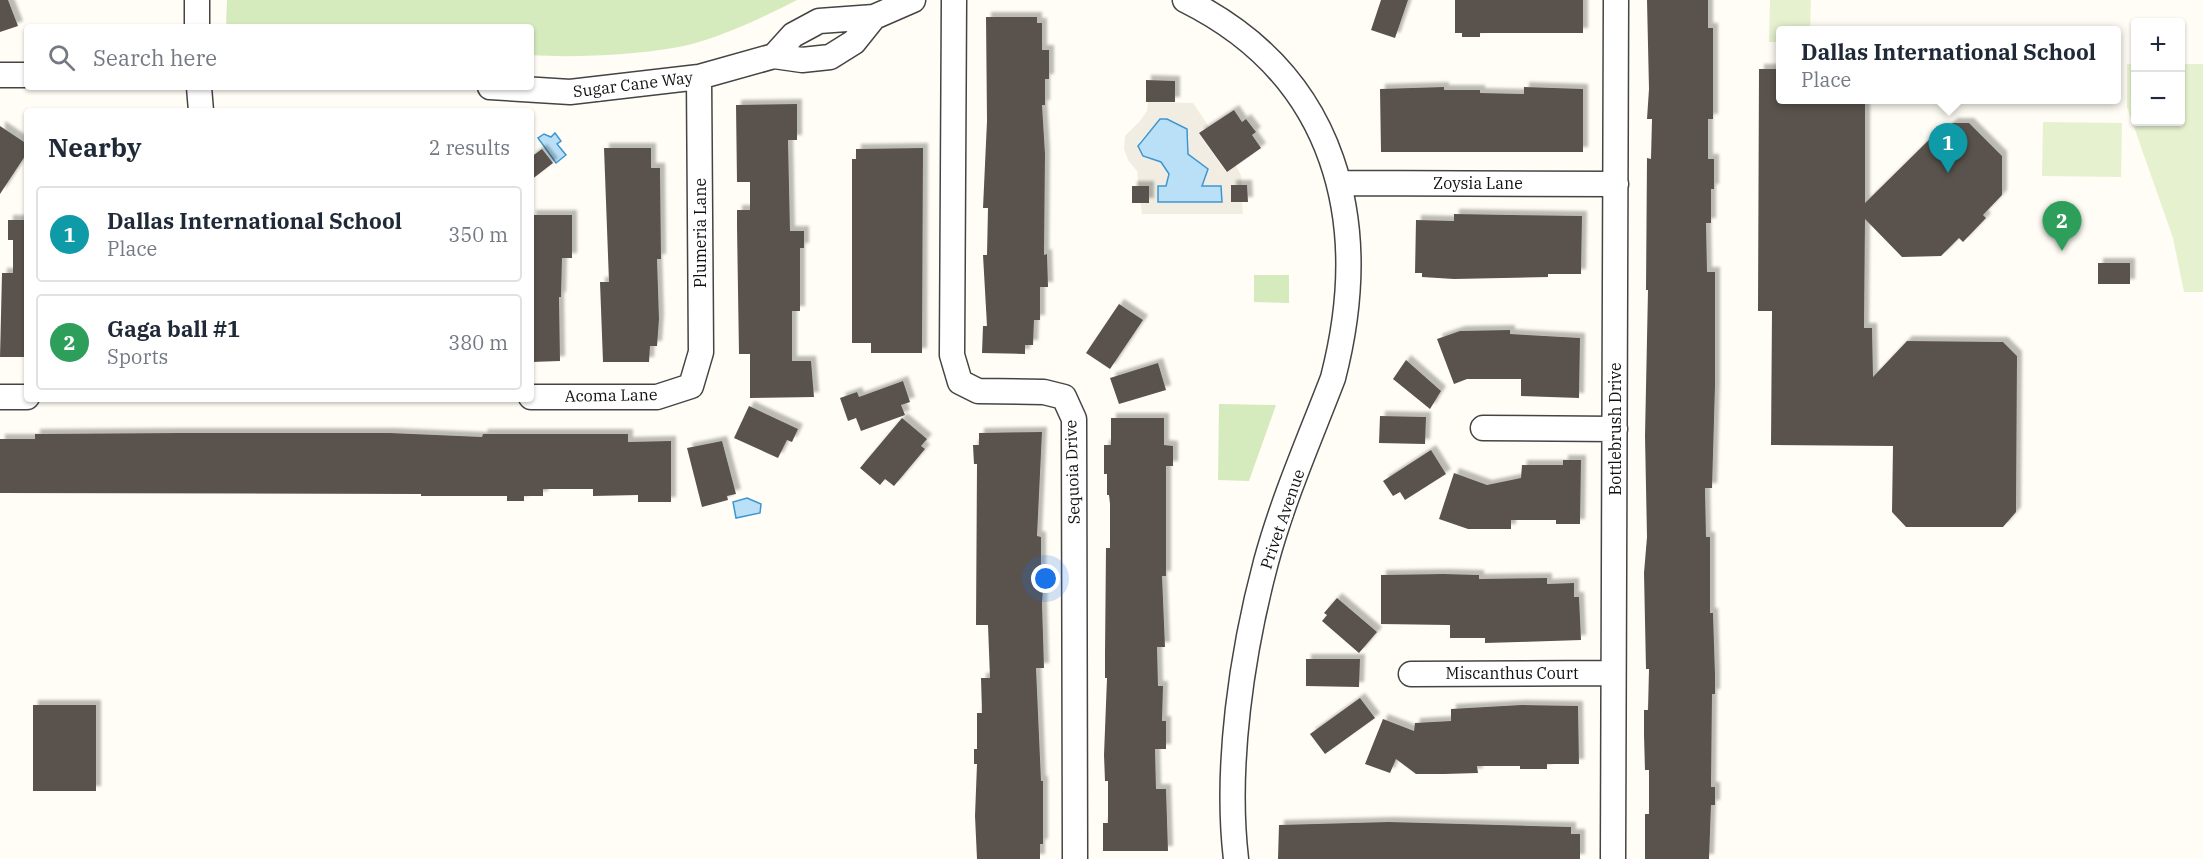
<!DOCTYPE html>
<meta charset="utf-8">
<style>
body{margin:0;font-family:"IBM Plex Serif",serif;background:#f6f6f7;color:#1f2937}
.controls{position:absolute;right:18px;top:18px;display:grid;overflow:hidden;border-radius:6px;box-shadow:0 2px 4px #0004}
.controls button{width:54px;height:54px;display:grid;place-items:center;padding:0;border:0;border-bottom:2px solid #e0e1e3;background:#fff;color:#1f2937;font:30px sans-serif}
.you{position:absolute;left:1046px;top:579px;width:21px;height:21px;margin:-15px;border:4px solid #fff;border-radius:50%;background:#1a73e8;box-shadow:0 0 0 9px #1a73e833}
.badge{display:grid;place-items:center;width:39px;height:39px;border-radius:50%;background:#c4262e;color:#fff;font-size:20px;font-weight:700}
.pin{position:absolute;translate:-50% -50px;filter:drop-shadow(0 2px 3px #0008)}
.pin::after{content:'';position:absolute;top:32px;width:21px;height:18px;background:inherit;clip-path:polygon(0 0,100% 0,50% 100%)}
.popup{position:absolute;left:1776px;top:26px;width:345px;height:78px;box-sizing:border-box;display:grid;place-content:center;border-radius:6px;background:#fff;filter:drop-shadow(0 2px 4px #0005);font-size:20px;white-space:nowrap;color:#747a83}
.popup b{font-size:22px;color:#1f2937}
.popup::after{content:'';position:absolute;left:50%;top:100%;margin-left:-12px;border:12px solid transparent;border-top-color:#fff}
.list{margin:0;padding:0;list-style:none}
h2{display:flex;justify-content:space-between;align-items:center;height:78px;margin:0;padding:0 24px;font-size:26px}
h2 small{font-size:20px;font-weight:400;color:#747a83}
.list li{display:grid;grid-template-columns:39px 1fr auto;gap:18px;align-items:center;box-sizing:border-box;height:96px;margin:0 12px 12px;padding:0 12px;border:2px solid #e0e1e3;border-radius:6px}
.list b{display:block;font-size:22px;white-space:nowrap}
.list p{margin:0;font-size:20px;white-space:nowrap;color:#747a83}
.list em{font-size:20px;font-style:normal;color:#747a83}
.icon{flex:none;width:33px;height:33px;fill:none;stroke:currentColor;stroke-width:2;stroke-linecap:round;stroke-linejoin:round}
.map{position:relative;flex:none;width:2203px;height:859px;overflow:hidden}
.search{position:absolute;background:#fff;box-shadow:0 2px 4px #0004;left:24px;top:24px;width:510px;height:66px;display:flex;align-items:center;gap:15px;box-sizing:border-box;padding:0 21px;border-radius:6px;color:#747a83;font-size:22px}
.panel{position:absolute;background:#fff;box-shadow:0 2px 4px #0004;left:24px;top:108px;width:510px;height:294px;border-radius:6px}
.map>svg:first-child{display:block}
.green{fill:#d5ebbd}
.pitch{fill:#e6f2cf}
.plaza{fill:#f1ede2;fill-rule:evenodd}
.water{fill:#b9e0f7;stroke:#3f96cf;stroke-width:1.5}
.building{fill:#5a524d;filter:url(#shadow)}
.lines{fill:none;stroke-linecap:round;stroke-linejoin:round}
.minor-casing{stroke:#444;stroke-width:27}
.minor{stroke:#fff;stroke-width:24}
.labels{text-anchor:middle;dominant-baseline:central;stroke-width:6;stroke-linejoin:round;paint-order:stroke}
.street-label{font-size:16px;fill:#111;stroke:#fff}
</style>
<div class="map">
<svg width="2203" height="859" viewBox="0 0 2203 859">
<defs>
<filter id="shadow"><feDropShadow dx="5" dy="-5" stdDeviation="1.5" flood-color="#0004"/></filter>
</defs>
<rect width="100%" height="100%" fill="#fffdf5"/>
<path class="green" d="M227,0H797C762,18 712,42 673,48C633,55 572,58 531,55V27H226Z
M1254,275H1289V303L1254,302Z
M1219,404L1276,405L1249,481L1218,480Z"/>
<path class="pitch" d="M1770,0H1811L1810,30H1780V42H1769Z
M2127,64H2135L2136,122H2180L2181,64H2203V292H2184L2173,238L2127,107Z
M2043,122L2122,123L2121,177L2042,176Z"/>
<path class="plaza" d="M1148,102L1193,103L1209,127L1199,134L1226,172L1236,166L1241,175L1242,185L1231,202H1242L1243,214H1142L1137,171L1128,160L1124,149L1125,136L1140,121L1147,111ZM1160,119H1167L1189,137L1188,154L1197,162L1202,186H1166L1169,182L1166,168L1139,142Z"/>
<path class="water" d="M1160,119H1167L1187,129L1188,154L1208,169L1202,186H1221L1222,202H1158V186H1166L1169,174L1161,162L1143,156L1138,146Z
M555,133L561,141L557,144L566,155L556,163L538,138L544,134L551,137Z
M747,498L761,504L760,513L736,518L733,502Z"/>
<path class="building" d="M0,0H8L18,26L0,32Z
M1381,0H1408L1395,38L1371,30Z
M1455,0H1583V33H1480V37H1462V33H1455Z
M1647,0H1708V28H1713V119H1708V159H1714V189H1711V223H1706L1707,272H1715V386L1712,488H1705L1706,537H1710V613H1713L1715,675V694H1712L1711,787H1715V805H1711L1709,859H1645V814H1649V770H1645L1644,735V710H1648L1649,669H1646L1644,573L1647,537L1645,436L1648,290H1646L1647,158L1651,159L1652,119H1647L1649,89Z
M986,17H1037V23H1042V50H1049V79H1045V105H1042L1045,154L1044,255L1047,254L1048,287H1040V320H1034L1033,345H1025V354L982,353L983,326H987L983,255H987L988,208H983L987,121Z
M1759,69H1780V99H1865V203L1938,131L1942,133L1953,123H1969L2002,156V195L1983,215L1986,218L1963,242L1959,238L1941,256L1902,257L1865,219L1864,328H1872L1873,377L1907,341L2003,342L2017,356L2016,512L2003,527H1906L1892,512L1893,446L1771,445L1772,311H1758Z
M1146,80L1175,81V102H1146Z
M1444,87V90H1480V93L1524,94V87L1583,89V152H1381L1380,89Z
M797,104V140H788L790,231H804V248H800V311H792V361H811L814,397L750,398V354H739L737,226V210H750V182H737L736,105Z
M1234,110L1242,122L1246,119L1256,132L1252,135L1261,148L1227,172L1199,133Z
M0,126L27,144V153L0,194Z
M604,148H651V168H660L661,259H657L659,319L657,346H650L649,362H603L600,282H609Z
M923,148L922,353H871V343H852V159H856V149Z
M542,149L553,163L531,180V157Z
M1231,185H1247L1248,202H1231Z
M1132,186H1149V203H1132Z
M1454,214L1582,216L1581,274H1548V277L1454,279L1422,277V273H1415L1416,220L1454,221Z
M531,215H572V258H562L561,297H559L560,361L531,362Z
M8,220H27V357H0L2,273H13V240H8Z
M2098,263H2130V284H2098Z
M1119,304L1143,320L1110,369L1086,353Z
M1510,330V334L1580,338L1579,398L1521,396V379H1467L1454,384L1437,339L1460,331Z
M1406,360L1441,391L1430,409L1393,379Z
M1158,363L1166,390L1119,404L1110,378Z
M903,381L910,402L901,405L905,415L861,431L856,418L848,421L840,398L857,392L859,397Z
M749,406L798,429L792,442L787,440L778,458L734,438Z
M1380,416L1426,417L1425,444L1379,443Z
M902,418L927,439L921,446L925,449L894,486L885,479L880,485L860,468Z
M1111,418H1164V445L1173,446V466H1166V576H1162L1165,647H1157L1158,686H1163L1162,721H1166V749H1155L1156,789H1166L1168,851H1103V823H1108V781H1105L1104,755L1107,678H1105V653L1106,548H1110V504L1109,495H1107V474H1104V445H1111Z
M1042,432L1037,536L1041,537V575H1044L1042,604L1044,668H1036L1041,781H1043V844H1040V859H977L975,816L977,764H974V749H977V713H982L981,678H990L988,625H976L977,464H974L973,445H979V433Z
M180,433H390L482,437L483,434H628V442L671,441V502H638V495L593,496V489H543V496H524V501H507V496H421V494L0,493V439H35V434Z
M722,441L736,494L727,496L728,500L702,507L687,448Z
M1431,450L1446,474L1405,500L1400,492L1393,496L1383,481Z
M1563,460H1581L1580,524H1556V520H1511V529H1468L1439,519L1454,473L1487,485L1521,478L1522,465H1563Z
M1443,574L1479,575V579L1547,578V584L1574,583V597H1579L1581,640L1485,643V638H1450V625L1381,624V575Z
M1337,598L1377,632L1359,653L1322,621L1327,615L1324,613Z
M1306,659H1360L1359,687L1306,686Z
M1360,698L1375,718L1325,754L1310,734Z
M33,705H96V791H33Z
M1521,705L1578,706L1579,764H1547V769H1520V766H1477L1478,773L1444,774H1416L1396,759L1390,773L1365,764L1383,719L1414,731L1415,723L1451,721V709Z
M1389,822L1571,827V834H1580V859H1278L1279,825Z"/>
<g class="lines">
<g class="minor-casing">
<path id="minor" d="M197,0V27
M954,0L952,355L960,382L978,391L1044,392L1064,397L1074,419L1075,859
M1185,0C1338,76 1373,223 1333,378C1310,438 1283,499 1266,562C1242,652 1225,766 1236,859
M774,56L793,35L819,21L874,17L913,0
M0,75H27
M199,87L201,111
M490,87L570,92L699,77L774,56L802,60L830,57L854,42L874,17
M1340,183L1616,184
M0,397H27
M531,397H657L691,386L701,352L699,77
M1483,428L1615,429
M1411,674L1613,673
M1613,859L1616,0"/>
</g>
<use href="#minor" class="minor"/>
</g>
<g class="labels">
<g class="street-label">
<text transform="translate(633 84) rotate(-7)">Sugar Cane Way</text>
<text x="1478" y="183">Zoysia Lane</text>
<text transform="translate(700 233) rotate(-90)">Plumeria Lane</text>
<text transform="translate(611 395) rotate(-1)">Acoma Lane</text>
<text transform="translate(1615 429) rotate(-90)">Bottlebrush Drive</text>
<text transform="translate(1072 472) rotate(-92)">Sequoia Drive</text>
<text transform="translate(1282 519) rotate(-71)">Privet Avenue</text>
<text x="1512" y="673">Miscanthus Court</text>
</g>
</g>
</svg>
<div class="controls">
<button>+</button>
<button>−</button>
</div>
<div class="you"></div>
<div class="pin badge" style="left:1948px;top:173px;background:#0f9aa8">1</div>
<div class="popup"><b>Dallas International School</b>Place</div>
<div class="pin badge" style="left:2062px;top:251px;background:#2e9e5b">2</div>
<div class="search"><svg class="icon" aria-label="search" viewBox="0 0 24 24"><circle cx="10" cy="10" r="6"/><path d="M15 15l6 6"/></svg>Search here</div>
<section class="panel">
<h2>Nearby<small>2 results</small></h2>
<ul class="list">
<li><span class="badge" style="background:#0f9aa8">1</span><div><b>Dallas International School</b><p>Place</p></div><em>350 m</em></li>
<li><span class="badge" style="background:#2e9e5b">2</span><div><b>Gaga ball #1</b><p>Sports</p></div><em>380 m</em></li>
</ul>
</section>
</div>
